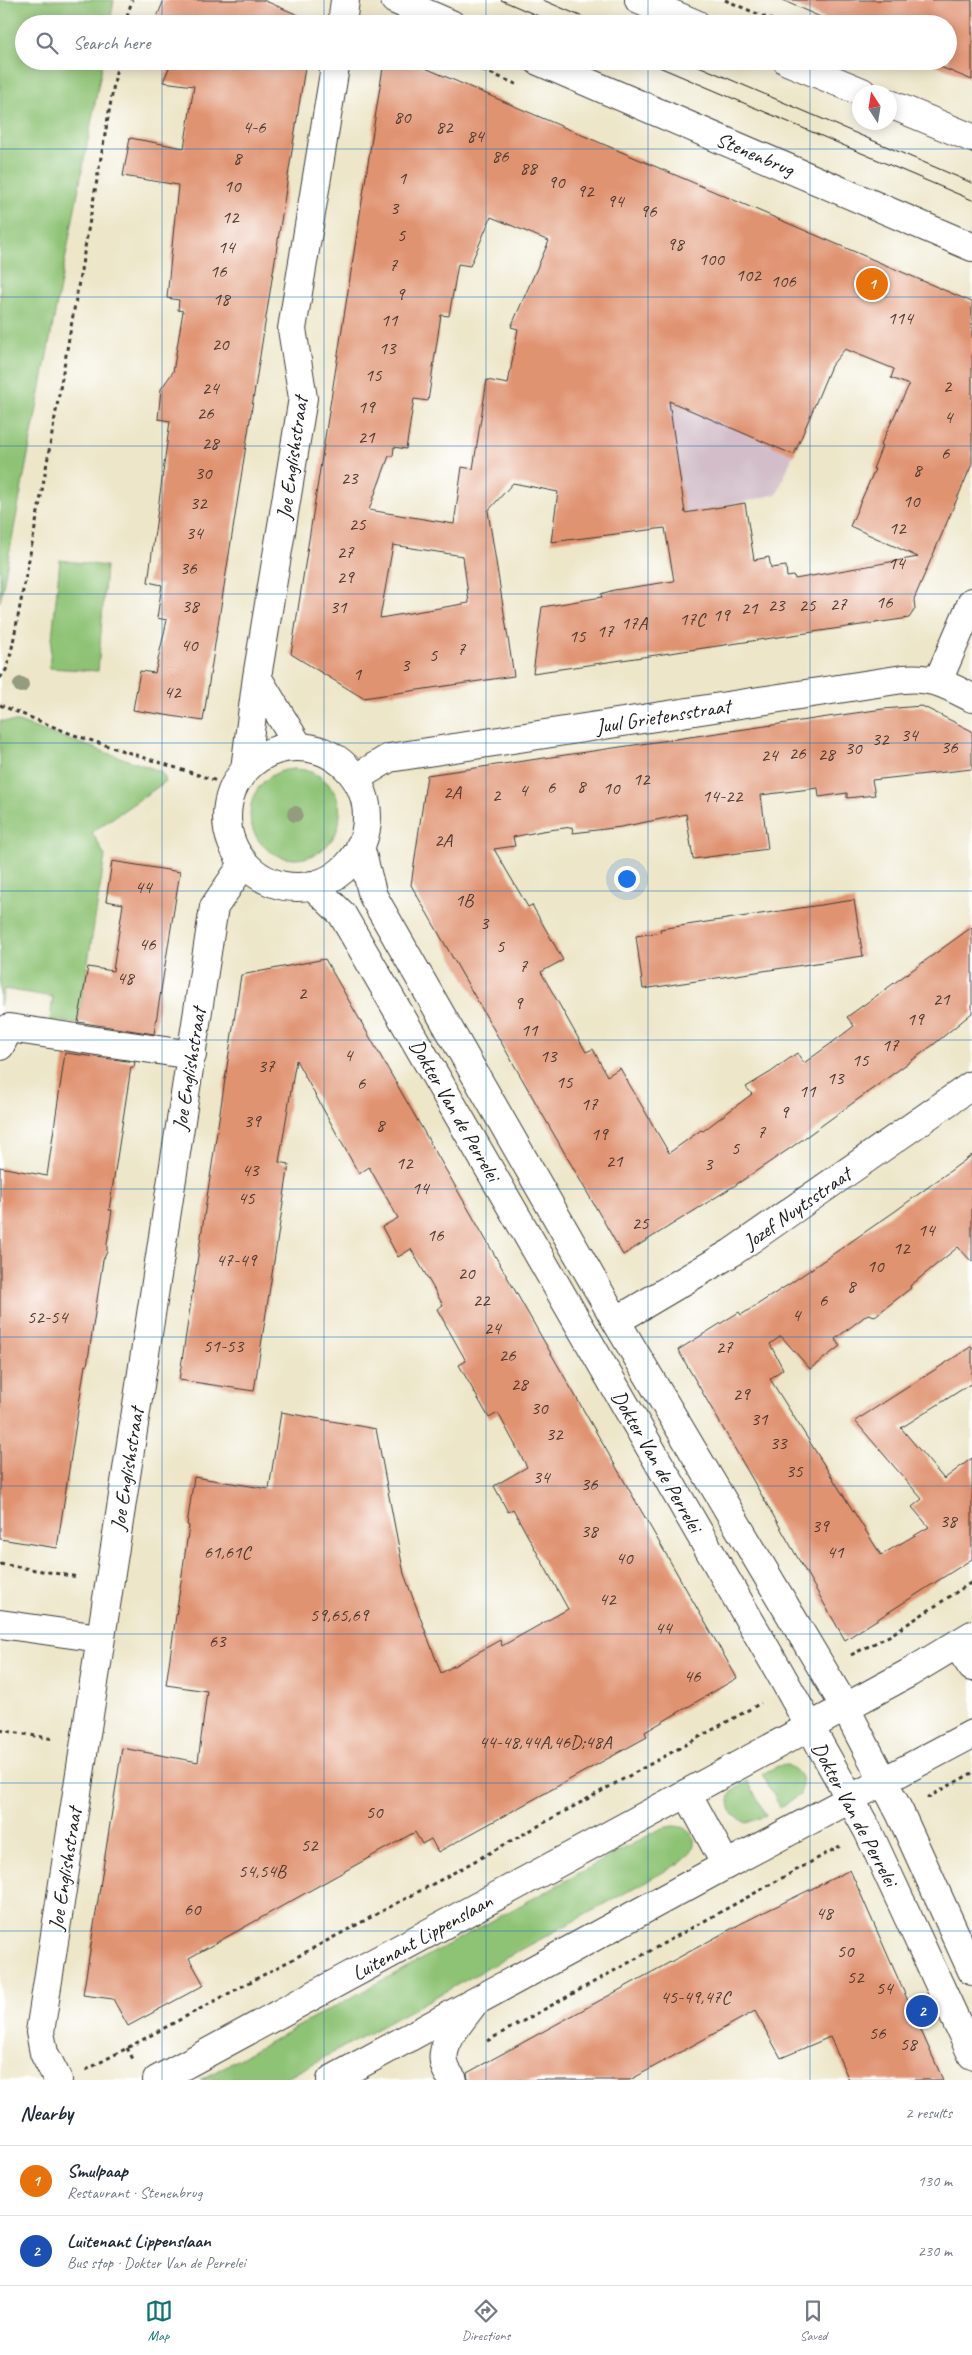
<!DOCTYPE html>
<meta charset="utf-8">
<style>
body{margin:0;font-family:Caveat,sans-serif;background:#f6f6f7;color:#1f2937}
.compass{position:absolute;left:852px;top:85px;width:45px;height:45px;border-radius:50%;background:#fff;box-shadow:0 2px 12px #0003;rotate:348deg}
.you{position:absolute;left:626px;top:878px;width:18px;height:18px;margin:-12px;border:4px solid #fff;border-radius:50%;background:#1a73e8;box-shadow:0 0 0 8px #1a73e833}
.badge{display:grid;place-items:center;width:32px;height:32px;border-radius:50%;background:#0f766e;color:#fff;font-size:16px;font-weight:700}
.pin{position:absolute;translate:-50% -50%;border:2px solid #fff;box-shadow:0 1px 5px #0006}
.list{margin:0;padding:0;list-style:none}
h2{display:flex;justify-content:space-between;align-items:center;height:65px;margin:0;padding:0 20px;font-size:21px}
h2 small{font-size:16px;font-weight:400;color:#747a83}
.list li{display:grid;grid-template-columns:32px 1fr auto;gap:15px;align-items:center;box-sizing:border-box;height:70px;padding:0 20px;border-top:1px solid #e0e1e3}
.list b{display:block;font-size:19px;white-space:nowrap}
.list p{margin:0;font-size:16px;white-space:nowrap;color:#747a83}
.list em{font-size:16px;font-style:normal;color:#747a83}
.icon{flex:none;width:28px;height:28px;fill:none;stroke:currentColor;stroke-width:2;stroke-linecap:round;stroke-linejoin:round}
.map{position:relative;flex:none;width:972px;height:2080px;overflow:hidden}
.search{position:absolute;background:#fff;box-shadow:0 2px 12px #0003;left:15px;right:15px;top:15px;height:55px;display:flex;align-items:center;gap:12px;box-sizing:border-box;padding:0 18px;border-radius:28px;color:#747a83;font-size:19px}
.sheet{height:205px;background:#fff}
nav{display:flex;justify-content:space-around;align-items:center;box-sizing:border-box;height:70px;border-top:1px solid #e0e1e3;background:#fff;font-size:14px;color:#747a83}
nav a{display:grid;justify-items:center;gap:2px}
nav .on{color:#0f766e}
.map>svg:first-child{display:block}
.industrial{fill:#d2bdc8}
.green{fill:#8ec375;stroke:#557048}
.building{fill:#e09371;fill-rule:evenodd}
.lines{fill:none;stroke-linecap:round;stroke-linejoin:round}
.minor-casing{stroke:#3b3a36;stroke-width:30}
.major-casing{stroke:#3b3a36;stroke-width:30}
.path{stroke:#3b3a36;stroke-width:3;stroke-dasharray:4 4;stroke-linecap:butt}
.minor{stroke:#fff;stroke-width:28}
.major{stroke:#fff;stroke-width:28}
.tram{stroke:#1c1c1c;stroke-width:1}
.tree{fill:#939c7e}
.grid{fill:none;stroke:#1f6fb2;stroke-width:1;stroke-opacity:0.55}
.labels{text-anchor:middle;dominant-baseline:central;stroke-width:4;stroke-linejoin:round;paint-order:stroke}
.number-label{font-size:19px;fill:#4d3a31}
.street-label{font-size:21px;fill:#1c1c1c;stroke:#fff}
</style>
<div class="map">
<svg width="972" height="2080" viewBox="0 0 972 2080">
<rect width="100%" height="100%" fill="#fff"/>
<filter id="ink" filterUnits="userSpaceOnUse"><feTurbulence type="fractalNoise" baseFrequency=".02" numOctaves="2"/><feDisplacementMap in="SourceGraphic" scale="10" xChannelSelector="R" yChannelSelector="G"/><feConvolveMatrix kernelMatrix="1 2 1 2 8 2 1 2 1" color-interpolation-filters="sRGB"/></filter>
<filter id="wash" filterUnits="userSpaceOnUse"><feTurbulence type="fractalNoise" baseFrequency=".0096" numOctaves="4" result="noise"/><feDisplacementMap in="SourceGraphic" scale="20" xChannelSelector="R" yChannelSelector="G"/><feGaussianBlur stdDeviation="1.12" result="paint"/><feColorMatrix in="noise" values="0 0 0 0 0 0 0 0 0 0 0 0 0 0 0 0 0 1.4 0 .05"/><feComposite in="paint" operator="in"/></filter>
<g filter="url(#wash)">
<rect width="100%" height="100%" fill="#ede6c9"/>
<path class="industrial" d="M542,256L620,290L805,426L777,494L717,508L711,541L668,546L665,528L657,529L540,333L511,327Z"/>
<path class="green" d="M0,0H114L110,24H24V61H103L0,602Z
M60,560L106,566L98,671L49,668Z
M0,721L18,722L160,771L165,777V782L92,832L105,856L78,1024L50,1020L53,997L4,989L0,1006Z
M250 814a45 45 0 1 1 90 0a45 45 0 1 1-90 0Z
M787,1765C802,1772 804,1780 800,1795L780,1807L762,1774L778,1766Z
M748,1781L766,1816L746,1823L732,1814C725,1794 731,1791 748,1781Z
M673,1826C701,1827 699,1850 680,1863L283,2080H200L662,1828Z"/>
<g id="blocks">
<path class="building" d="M164,0H263L303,17L308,24H154Z
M782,0H972V80L926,61H948V24H836Z
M172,61H306L203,721L133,710L140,671L155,673L167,620L157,618L162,585L148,582L170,421L158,419L161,389L173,372L183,311L178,310L179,300L167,298L178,185L123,176L130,138L184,148L194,86L163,82Z
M384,61H409L972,302V464L914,599L915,609L909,618L533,673L542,607L602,597L601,594L614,590L674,581L665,528L551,542L558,492L513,483L488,511L514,676L363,698L291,654ZM491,217L549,241L511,327L518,329L508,384L487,380L473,469L462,467L454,524L369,510L389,456H393L394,447L406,449L414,399L428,401L441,315L449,316L458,264L470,266ZM845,349L894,369L891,378L909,385L880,446H882L873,469H875L850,526L918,557L795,579L794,576L787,577L786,566L771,568L769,557L754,560L745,503L685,513L669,401L794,455L831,366ZM393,545L463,556L469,603L380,618Z
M922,706L972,731V769L872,780L875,795L847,798V793L819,797L818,788L761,795L768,849L693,859L686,814L621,827L573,833L572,827L542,831L513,837L515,846L494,849L528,907L532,905L563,960L541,972L586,1052L593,1049L607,1076L620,1068L669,1153L701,1130L703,1131L752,1094L746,1087L771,1072L797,1053L804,1063L829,1045L854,1026L847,1017L972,927V1013L933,1045L792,1147L734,1186L623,1255L411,885L427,775L883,709Z
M112,861L180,872L154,1034L78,1022L88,967L113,971L123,904L106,901Z
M854,900L863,956L643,989L636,936L661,932L660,929Z
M325,959L737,1678L645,1732L647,1737L438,1852L431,1839L422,1844L415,1832L189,1958L204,1985L128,2026L113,1999L83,1995L122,1748L198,1762L207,1691L166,1685L189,1526L187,1525L194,1477L269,1489L281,1412L376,1429L404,1574L441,1673L500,1640L502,1646L568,1609L513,1509L508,1512L494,1486L527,1467L498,1413L489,1418L459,1365L466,1361L437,1309L443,1305L411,1249L398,1257L382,1227L398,1218L369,1167L359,1174L296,1060L279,1162L289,1164L254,1391L179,1380L241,975Z
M65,1053L135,1062L134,1067H131L109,1210H112L107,1244V1252L103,1260L87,1366L85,1365L57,1548L0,1539V1167L47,1176Z
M972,1155V1262L958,1247L910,1286L911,1288L875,1316L868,1314L835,1339L840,1346L810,1369L781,1336L770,1344L783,1369L770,1379L881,1555L929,1527L912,1507L922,1499L855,1421L972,1346V1383L901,1428L944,1479L972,1458V1559L845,1640L678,1350L739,1312L741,1315L791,1283L894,1212Z
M850,1870L943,2080H849L830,2037L781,2058L755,2011L630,2080H468L467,2073L742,1923Z"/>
</g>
</g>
<g filter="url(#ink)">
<use href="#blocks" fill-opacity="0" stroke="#3b3a36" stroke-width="1"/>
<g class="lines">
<g class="minor-casing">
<path id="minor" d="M342,24L345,0
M257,677L299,747
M938,681L972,602
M227 817a70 70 0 1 1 140 0a70 70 0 1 1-140 0Z
M245,769L257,677L303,398L292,329L336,61
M356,778L389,758L903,679C932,676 947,685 972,698
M360,846L373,896L616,1321L845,1707L900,1813L972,1971
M312,885L342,914L780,1673L868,1831L972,2055
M0,1046L9,1028L192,1055
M616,1321L731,1253L972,1085
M0,1624L100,1638
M687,1793L726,1865
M58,2080L44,2053L40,2032L214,907L244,863
M453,2080C450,2076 446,2071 445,2066C437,2045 463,2019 474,2003"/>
</g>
<g class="major-casing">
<path id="major" d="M395,0L451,24
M639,0L696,24
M538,61L972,247
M787,61L862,92
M890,104L972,138
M957,1645L972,1667
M157,2080L909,1673L972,1635
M331,2080L726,1865L972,1734"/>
</g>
<path class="path" d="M725,0L781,24
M125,24L132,0
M461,61L516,84
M0,678L6,670L11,653L40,502L118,61
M0,705L74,735L217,781
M0,1564L78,1577
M851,1655L889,1636L972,1582
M0,1730L54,1739
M927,1798L972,1773
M487,2041L840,1846
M127,2048L134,2061
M86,2070L444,1878L761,1703"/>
<use href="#minor" class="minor"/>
<use href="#major" class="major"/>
<path class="tram" d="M501,0L557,24
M543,0L599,24
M645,61L972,200
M687,61L972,183"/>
</g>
<g class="tree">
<circle cx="21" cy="685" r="8"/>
<circle cx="295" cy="814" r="8"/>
</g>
</g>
<path class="grid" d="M162,0V24M324,0V24M486,0V24M648,0V24M810,0V24M162,61V2080M324,61V2080M486,61V2080M648,61V2080M810,61V2080M0,149H972M0,297H972M0,446H972M0,594H972M0,743H972M0,891H972M0,1040H972M0,1189H972M0,1337H972M0,1486H972M0,1634H972M0,1783H972M0,1931H972"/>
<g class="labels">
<g class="number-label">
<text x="402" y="117">80</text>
<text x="254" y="127">4-6</text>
<text x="444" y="127">82</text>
<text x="475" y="136">84</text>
<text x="500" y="156">86</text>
<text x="237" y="158">8</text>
<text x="528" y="168">88</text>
<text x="402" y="178">1</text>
<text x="556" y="182">90</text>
<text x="232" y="186">10</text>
<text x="585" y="191">92</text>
<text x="615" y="201">94</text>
<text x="394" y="208">3</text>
<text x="648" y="211">96</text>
<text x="230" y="217">12</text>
<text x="401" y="235">5</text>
<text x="675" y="244">98</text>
<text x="226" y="247">14</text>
<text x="711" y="259">100</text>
<text x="393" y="265">7</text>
<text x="218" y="271">16</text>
<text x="748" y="275">102</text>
<text x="783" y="281">106</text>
<text x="400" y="294">9</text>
<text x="221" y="299">18</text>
<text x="900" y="318">114</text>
<text x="389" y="320">11</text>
<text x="220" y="344">20</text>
<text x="387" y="348">13</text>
<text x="373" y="375">15</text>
<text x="947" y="386">2</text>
<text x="210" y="388">24</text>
<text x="366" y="407">19</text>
<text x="205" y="413">26</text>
<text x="948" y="417">4</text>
<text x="366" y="437">21</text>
<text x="210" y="443">28</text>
<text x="945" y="453">6</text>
<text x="917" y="470">8</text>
<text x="203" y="473">30</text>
<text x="349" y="478">23</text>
<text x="911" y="501">10</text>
<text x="198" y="503">32</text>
<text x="357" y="524">25</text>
<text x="897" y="528">12</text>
<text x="194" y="533">34</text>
<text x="345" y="552">27</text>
<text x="896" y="563">14</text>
<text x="188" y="568">36</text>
<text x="345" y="577">29</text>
<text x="884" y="602">16</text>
<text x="838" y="604">27</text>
<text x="776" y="605">23</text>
<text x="807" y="605">25</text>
<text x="190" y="606">38</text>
<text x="338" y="607">31</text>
<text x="749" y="608">21</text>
<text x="721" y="615">19</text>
<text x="692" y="619">17C</text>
<text x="634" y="623">17A</text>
<text x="605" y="631">17</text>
<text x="577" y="636">15</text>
<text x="189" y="645">40</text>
<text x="461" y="649">7</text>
<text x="433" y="655">5</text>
<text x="405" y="665">3</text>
<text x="357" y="674">1</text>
<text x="172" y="692">42</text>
<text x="909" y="735">34</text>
<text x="880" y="739">32</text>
<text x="949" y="747">36</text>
<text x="853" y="748">30</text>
<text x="797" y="753">26</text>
<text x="826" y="754">28</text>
<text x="769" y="755">24</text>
<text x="641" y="779">12</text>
<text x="581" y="786">8</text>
<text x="551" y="787">6</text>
<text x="611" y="788">10</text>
<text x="523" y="790">4</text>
<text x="452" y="792">2A</text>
<text x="496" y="795">2</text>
<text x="722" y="796">14-22</text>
<text x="443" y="840">2A</text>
<text x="143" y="887">44</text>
<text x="464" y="900">1B</text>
<text x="484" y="923">3</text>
<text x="147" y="944">46</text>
<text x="500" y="946">5</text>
<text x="523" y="966">7</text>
<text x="125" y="978">48</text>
<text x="302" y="993">2</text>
<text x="941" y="999">21</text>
<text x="518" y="1003">9</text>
<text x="915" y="1019">19</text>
<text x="529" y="1030">11</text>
<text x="890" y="1045">17</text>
<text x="348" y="1055">4</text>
<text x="548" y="1056">13</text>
<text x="860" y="1060">15</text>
<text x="266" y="1066">37</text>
<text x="835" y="1078">13</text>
<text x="564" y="1082">15</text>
<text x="361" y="1083">6</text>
<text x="807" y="1091">11</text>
<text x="589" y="1104">17</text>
<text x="784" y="1112">9</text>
<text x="252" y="1121">39</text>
<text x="380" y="1125">8</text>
<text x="761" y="1132">7</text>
<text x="599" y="1134">19</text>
<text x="735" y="1148">5</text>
<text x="614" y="1161">21</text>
<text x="404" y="1163">12</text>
<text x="708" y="1164">3</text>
<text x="250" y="1170">43</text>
<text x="420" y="1188">14</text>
<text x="246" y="1198">45</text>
<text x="640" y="1223">25</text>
<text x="926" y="1230">14</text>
<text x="435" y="1235">16</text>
<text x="901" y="1248">12</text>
<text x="236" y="1260">47-49</text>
<text x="875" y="1266">10</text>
<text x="466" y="1273">20</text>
<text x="851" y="1286">8</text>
<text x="481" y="1300">22</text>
<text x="823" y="1300">6</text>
<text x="796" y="1315">4</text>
<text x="47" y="1317">52-54</text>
<text x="492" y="1328">24</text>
<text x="223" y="1346">51-53</text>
<text x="724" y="1347">27</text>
<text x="507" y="1355">26</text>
<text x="519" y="1384">28</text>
<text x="741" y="1394">29</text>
<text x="539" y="1408">30</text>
<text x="759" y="1419">31</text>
<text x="554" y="1434">32</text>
<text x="778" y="1443">33</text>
<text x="794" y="1471">35</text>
<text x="541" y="1477">34</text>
<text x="589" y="1484">36</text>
<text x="948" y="1521">38</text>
<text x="820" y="1526">39</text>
<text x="589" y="1531">38</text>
<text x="227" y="1552">61,61C</text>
<text x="835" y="1552">41</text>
<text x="624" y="1558">40</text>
<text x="607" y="1599">42</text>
<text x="339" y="1615">59,65,69</text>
<text x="663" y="1628">44</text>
<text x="217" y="1641">63</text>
<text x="692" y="1676">46</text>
<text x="545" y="1742">44-48,44A,46D;48A</text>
<text x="374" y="1812">50</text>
<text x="309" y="1845">52</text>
<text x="262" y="1871">54,54B</text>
<text x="192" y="1909">60</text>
<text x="824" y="1913">48</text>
<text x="845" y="1951">50</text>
<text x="855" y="1977">52</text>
<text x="884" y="1988">54</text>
<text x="695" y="1997">45-49,47C</text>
<text x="877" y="2033">56</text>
<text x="908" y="2044">58</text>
</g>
<g class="street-label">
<text transform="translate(755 154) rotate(23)">Stenenbrug</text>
<text transform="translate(292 458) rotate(-82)">Joe Englishstraat</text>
<text transform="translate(663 716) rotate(-9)">Juul Grietensstraat</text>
<text transform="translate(189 1069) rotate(-81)">Joe Englishstraat</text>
<text transform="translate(455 1110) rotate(60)">Dokter Van de Perrelei</text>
<text transform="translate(797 1208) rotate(-35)">Jozef Nuytsstraat</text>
<text transform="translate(657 1461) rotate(60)">Dokter Van de Perrelei</text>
<text transform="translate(127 1469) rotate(-81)">Joe Englishstraat</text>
<text transform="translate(855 1814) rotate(62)">Dokter Van de Perrelei</text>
<text transform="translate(65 1869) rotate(-81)">Joe Englishstraat</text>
<text transform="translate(422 1937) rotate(-29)">Luitenant Lippenslaan</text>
</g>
</g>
</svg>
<svg class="compass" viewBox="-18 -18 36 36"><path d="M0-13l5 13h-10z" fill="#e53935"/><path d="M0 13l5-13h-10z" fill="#747a83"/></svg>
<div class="you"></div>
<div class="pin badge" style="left:872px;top:284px;background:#e8710a">1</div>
<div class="pin badge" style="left:922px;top:2011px;background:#1a4fb4">2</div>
<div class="search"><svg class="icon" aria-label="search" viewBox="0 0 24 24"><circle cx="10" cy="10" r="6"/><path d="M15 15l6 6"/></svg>Search here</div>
</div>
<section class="sheet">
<h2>Nearby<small>2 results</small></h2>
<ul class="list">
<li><span class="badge" style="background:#e8710a">1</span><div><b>Smulpaap</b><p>Restaurant · Stenenbrug</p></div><em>130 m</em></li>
<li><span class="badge" style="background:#1a4fb4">2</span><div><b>Luitenant Lippenslaan</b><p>Bus stop · Dokter Van de Perrelei</p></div><em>230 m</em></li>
</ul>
</section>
<nav>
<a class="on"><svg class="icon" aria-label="map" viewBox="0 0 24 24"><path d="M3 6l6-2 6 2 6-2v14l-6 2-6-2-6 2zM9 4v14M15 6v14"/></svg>Map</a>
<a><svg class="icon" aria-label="directions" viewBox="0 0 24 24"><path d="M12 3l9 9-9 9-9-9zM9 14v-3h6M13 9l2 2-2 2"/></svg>Directions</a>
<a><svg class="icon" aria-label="saved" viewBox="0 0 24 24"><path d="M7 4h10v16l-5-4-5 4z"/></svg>Saved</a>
</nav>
